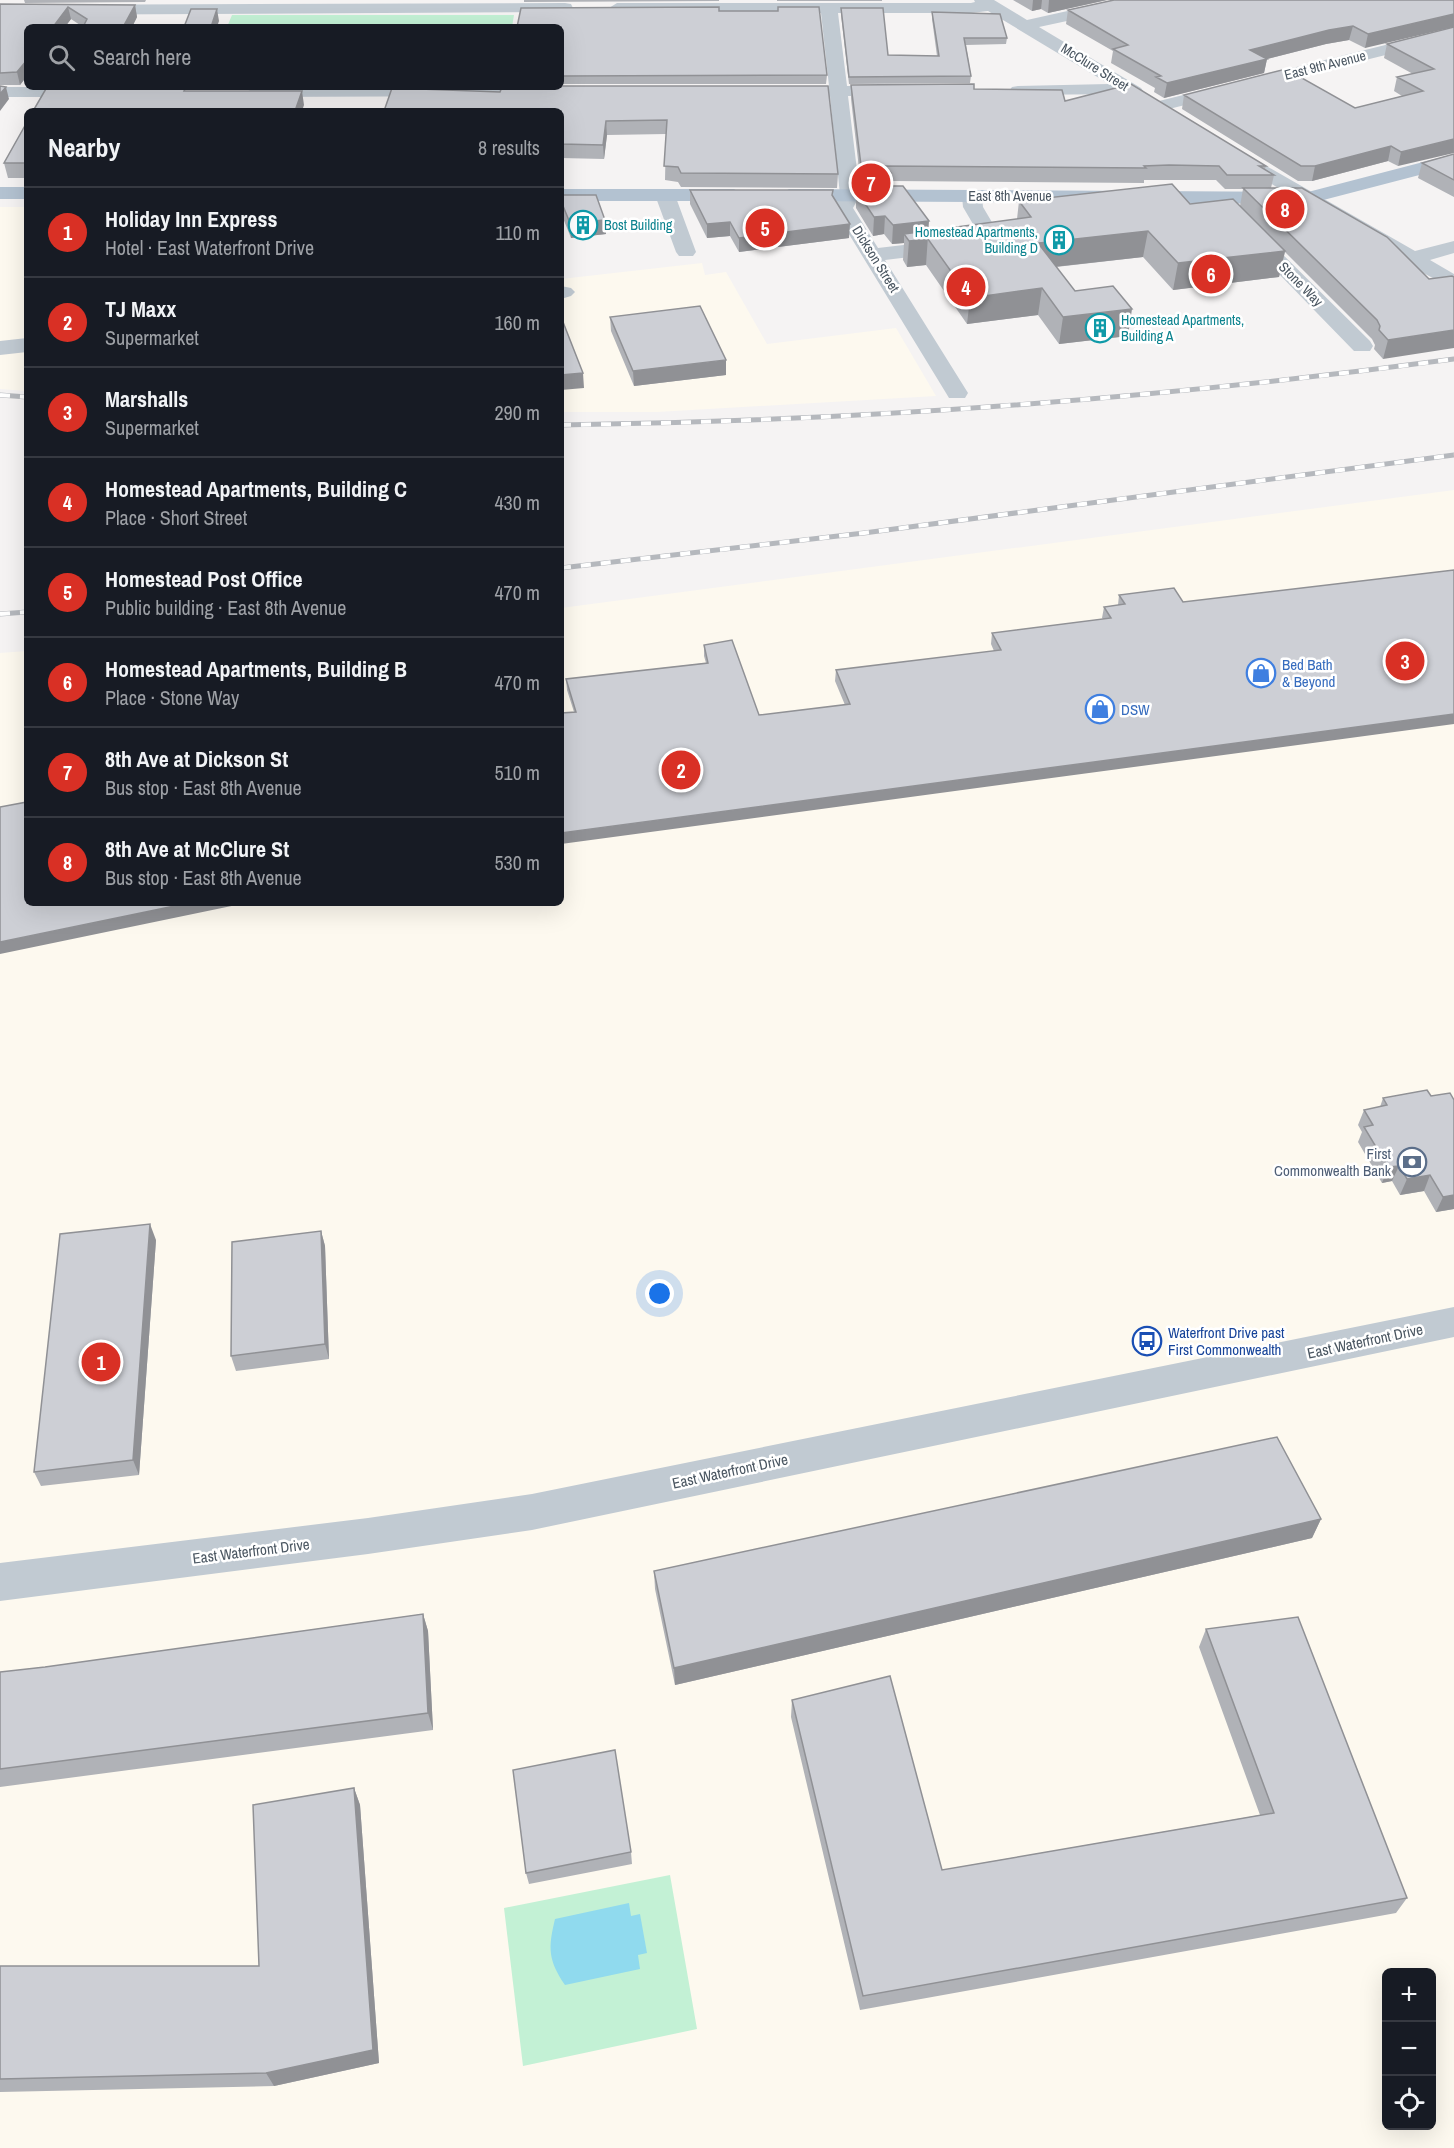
<!DOCTYPE html>
<meta charset="utf-8">
<style>
body{margin:0;font-family:"Archivo Narrow",sans-serif;background:#20242c;color:#f1f3f6}
.controls{position:absolute;right:18px;bottom:18px;display:grid;overflow:hidden;border-radius:9px;box-shadow:0 6px 24px #0002}
.controls button{width:54px;height:54px;display:grid;place-items:center;padding:0;border:0;border-bottom:2px solid #363941;background:#171b24;color:#f1f3f6;font:30px sans-serif}
.you{position:absolute;left:660px;top:1294px;width:21px;height:21px;margin:-15px;border:4px solid #fff;border-radius:50%;background:#1a73e8;box-shadow:0 0 0 9px #1a73e833}
.badge{display:grid;place-items:center;width:39px;height:39px;border-radius:50%;background:#d93025;color:#fff;font-size:20px;font-weight:700}
.pin{position:absolute;translate:-50% -50%;border:3px solid #fff;box-shadow:0 2px 6px #0006}
.list{margin:0;padding:0;list-style:none}
h2{display:flex;justify-content:space-between;align-items:center;height:78px;margin:0;padding:0 24px;font-size:26px}
h2 small{font-size:20px;font-weight:400;color:#9ea1a6}
.list li{display:grid;grid-template-columns:39px 1fr auto;gap:18px;align-items:center;box-sizing:border-box;height:90px;padding:0 24px;border-top:2px solid #363941}
.list b{display:block;font-size:22px;white-space:nowrap}
.list p{margin:0;font-size:20px;white-space:nowrap;color:#9ea1a6}
.list em{font-size:20px;font-style:normal;color:#9ea1a6}
.icon{flex:none;width:33px;height:33px;fill:none;stroke:currentColor;stroke-width:2;stroke-linecap:round;stroke-linejoin:round}
.map{position:relative;flex:none;width:1454px;height:2148px;overflow:hidden}
.search{position:absolute;background:#171b24;box-shadow:0 6px 24px #0002;left:24px;top:24px;width:540px;height:66px;display:flex;align-items:center;gap:15px;box-sizing:border-box;padding:0 21px;border-radius:9px;color:#9ea1a6;font-size:22px}
.panel{position:absolute;background:#171b24;box-shadow:0 6px 24px #0002;left:24px;top:108px;width:540px;height:798px;border-radius:9px}
.map>svg:first-child{display:block}
.commercial{fill:#fdf9ef;fill-rule:evenodd}
.green{fill:#c3f1d5}
.water{fill:#90daee}
.lines{fill:none;stroke-linecap:round;stroke-linejoin:round}
.minor{fill:#c1cad2;fill-rule:evenodd}
.major{fill:#b3c2d1;fill-rule:evenodd}
.rail-casing{stroke:#b5b8bd;stroke-width:5}
.rail{stroke:#fff;stroke-width:4;stroke-dasharray:10;stroke-linecap:butt}
.wall{fill:#b0b2b7;fill-rule:evenodd}
.shaded-wall{fill:#909195}
.building{fill:#cdcfd5;stroke:#909195;stroke-width:1.5}
.labels{text-anchor:middle;dominant-baseline:central;stroke-width:5;stroke-linejoin:round;paint-order:stroke}
.far-street-label{font-size:14px;fill:#4a5661;stroke:#fff}
.far-culture-label{font-size:14px;fill:#0d838f;stroke:#fff;text-anchor:start}
.shop-label{font-size:15px;fill:#366cbe;stroke:#fff;text-anchor:start}
.service-label{font-size:15px;fill:#4e5e75;stroke:#fff;text-anchor:end}
.transit-label{font-size:15px;fill:#164399;stroke:#fff;text-anchor:start}
.street-label{font-size:15px;fill:#4a5661;stroke:#fff}
</style>
<div class="map">
<svg width="1454" height="2148" viewBox="0 0 1454 2148">
<rect width="100%" height="100%" fill="#f5f3f3"/>
<path class="commercial" d="M0,207H27V391L0,389Z
M702,263L705,275L726,272L767,344L896,328L936,396L657,412H561V279Z
M1454,490V2148H0V653L27,651V903H561V608ZM1386,1972H1432V2126H1386Z"/>
<path class="green" d="M232,15H514L512,27H227Z
M670,1875L697,2029L523,2066L504,1908Z"/>
<path class="water" d="M629,1903L631,1916L640,1914L647,1953L638,1955L640,1969L565,1985C548,1960 548,1948 555,1919Z"/>
<g class="lines">
<path class="minor" d="M974,0H994L1027,20L1117,0H1148L1146,4L1039,27L1141,88L1144,92L1135,97L1126,94L1012,95L1009,91L1012,87L1018,86L1109,84L988,11L971,13H838L847,86H894L903,91L894,96H848L860,195L853,208L878,248L980,236L963,207L962,196L972,190L982,196L983,207L1003,241L1000,245L993,247L885,260L968,393L965,398H949L946,393L833,208L840,195L830,96H784L775,91L784,86H829L821,13H617L609,8L617,3H971L975,2Z
M565,3L571,4L573,8L571,12L0,15V5Z
M1454,28V38L1161,111L1152,106L1155,102Z
M0,87H89L96,92L87,97H0Z
M254,87H552L555,91L546,96L256,97L247,92Z
M1235,148L1415,251L1454,241V253L1430,260L1454,274V289L1404,263L1228,158L1225,154Z
M665,189L675,195L696,252L693,256H679L676,252L655,195Z
M1251,228L1258,230L1370,341L1373,346L1370,351H1354L1244,238L1241,234L1244,230Z
M561,286L571,288L575,292L571,296L561,299Z
M27,338V352L0,355V341Z
M1454,1307V1337L532,1530L368,1554L0,1601V1563L368,1518L532,1494Z"/>
<path class="major" d="M1454,154V166L1308,204L789,201L779,195L789,189L1308,192Z
M0,187H27V199H0Z
M561,189H734L744,195L734,201H561Z"/>
<g class="rail-casing">
<path id="rail" d="M0,395L27,397
M561,425C861,421 1157,399 1454,359
M561,568L864,533L1454,455
M0,614L27,612"/>
</g>
<use href="#rail" class="rail"/>
</g>
<path class="wall" d="M24,0H146L145,2L25,3Z
M524,0H719V1L524,2Z
M777,0H882V1H777Z
M1013,0H1107L1048,13L1041,9L1032,11Z
M1454,0L1365,48L1349,40L1326,44L1267,59L1264,73L1164,98L1154,92L1155,88L1111,63L1113,51L1066,24L1068,10Z
M0,4L135,5L137,17L132,27H83L71,19L20,85H0Z
M841,8L888,55L937,56L932,19V12L1007,38L1006,44L966,45L971,76L970,83L849,84L841,15Z
M719,11H778L827,75L826,84H561V27Z
M1454,27L1398,166L1388,161L1312,181H1298L1182,109L1184,95L1355,108L1402,96L1394,91L1397,77L1413,74L1384,58L1387,44Z
M851,85L974,89L1065,101L1266,166L1265,169L1274,175L1271,188L1429,279L1383,359L1374,349L1375,345L1372,339L1285,252L1279,277L1173,290L1143,257L1056,267L1075,291L1128,336L1059,344L1038,315L967,324L926,265L907,267L903,260L904,243L892,244L884,234L873,236L856,208V190L861,186L851,99ZM1144,180H1216L1225,189H1243L1240,206L1190,204L1019,201L1017,219L928,231L890,186V181L1144,183Z
M561,87L838,174L837,188L681,187L678,182L665,180L666,134L607,135L604,159L561,158V111L500,92Z
M27,122V178H8L4,163Z
M1454,154V197L1418,178L1422,163Z
M690,190L833,197L849,238L739,252L730,236L707,238L690,204Z
M561,195L605,220L606,234L571,238L561,213Z
M610,317L726,375L634,386L611,331Z
M1119,595L1183,602L561,844L574,712L567,690L566,679L706,663L704,656V645L759,715L845,705L835,681L836,670L994,651L991,644L992,633L1103,619L1102,618L1104,607L1118,605Z
M1431,1096L1454,1100V1209L1436,1212L1424,1191L1400,1195L1392,1181L1382,1183L1358,1142L1362,1132L1358,1125L1364,1110L1380,1107L1383,1098Z
M321,1231L325,1246L329,1359L236,1371L231,1356Z
M156,1240L139,1475L41,1486L34,1472Z
M1321,1519L1312,1538L675,1685L655,1589L654,1571Z
M423,1614L428,1631L433,1730L0,1787V1672L45,1667Z
M1206,1629L1407,1898L1396,1913L860,2010L791,1717L792,1700L942,1870L1260,1815L1199,1647Z
M354,1788L360,1805L379,2063L274,2086L0,2092V1966H259Z
M631,1852L632,1864L529,1884L526,1873Z"/>
<path class="shaded-wall" d="M1033,0H1042L1041,9L1032,11Z
M1049,0H1107L1048,13Z
M135,5L137,17L132,27H123Z
M68,7L71,19L65,27H53Z
M217,9L219,21L217,27H211Z
M1454,14V27L1365,48L1368,34Z
M1353,26L1349,40L1326,44L1267,59L1264,73L1164,98L1167,83L1250,50L1329,30Z
M27,60V76L20,85L17,72Z
M6,87L9,99L0,111V94Z
M302,91L304,105L302,111H295Z
M606,121L607,135L604,159L603,145Z
M1454,139V153L1398,166L1401,152Z
M1391,146L1388,161L1312,181L1315,166Z
M885,216L884,234L873,236L874,217Z
M605,220L606,234L571,238L570,223Z
M929,221L926,265L907,267L909,241L904,234V243L892,244L893,225Z
M730,222V236L707,238V224Z
M850,224L849,238L739,252V238Z
M1148,231L1143,257L1035,269L1038,243Z
M1285,251L1279,277L1173,290L1178,263Z
M1042,288L1038,315L967,324L970,298Z
M1132,309L1128,336L1059,344L1063,317Z
M1454,330V348L1383,359L1388,340Z
M726,360V375L634,386L633,371Z
M583,373L584,388L561,390V375Z
M1454,714V724L561,844V833Z
M189,903H246L0,954V942Z
M1399,1166L1392,1181L1382,1183L1388,1167Z
M1430,1175L1424,1191L1400,1195L1407,1179Z
M1454,1195V1209L1436,1212L1443,1197Z
M150,1224L156,1240L139,1475L133,1460Z
M321,1231L325,1246L329,1359L325,1344Z
M1321,1519L1312,1538L675,1685L674,1668Z
M423,1614L428,1631L433,1730L428,1713Z
M354,1788L360,1805L379,2063L274,2086L266,2073Z"/>
<path class="building" d="M1114,0H1454V14L1368,34L1353,26L1329,30L1250,50L1267,59L1167,83L1156,77L1161,76L1113,49L1128,45L1068,10Z
M0,4L135,5L123,27H83L87,19L68,7L53,27H27V60L17,72L0,73Z
M719,7V11H778V7H819L827,75L561,76V27H517L521,8Z
M841,8H883L888,55L939,56L932,12L1000,14L1007,38H964L971,76L849,77Z
M191,9H217L211,27H184Z
M1454,27V139L1401,152L1391,146L1315,166H1301L1184,95L1286,69L1355,108L1423,91L1397,77L1434,69L1387,44Z
M974,84V89L1062,90L1065,101L1131,84L1266,166H1259L1274,175H1227L1219,166L1169,165L1144,166L1146,168L885,166L891,173H862L851,85Z
M0,86L6,87L0,94Z
M561,86H828L838,174L681,173L678,167L664,166L667,120L606,121L603,145L561,144V111H384L392,88L500,92L502,87H561Z
M47,87H186L184,91H302L295,111H33Z
M27,122V163H4Z
M1454,154V180L1422,163Z
M1172,184L1190,204L1233,199L1285,251L1178,263L1148,231L1038,243L1075,291L1113,286L1132,309L1063,317L1042,288L970,298L928,239L909,241L904,234L1031,217L1019,201Z
M858,186H903L929,221L893,225L885,216L874,217L856,190Z
M1243,188H1302L1387,237L1429,279L1452,276L1454,277V330L1388,340L1379,330L1380,326L1377,320Z
M690,190H833L832,195L850,224L739,238L730,222L707,224Z
M561,195H596L605,220L570,223L561,201Z
M700,306L726,360L633,371L610,317Z
M561,322H563L583,373L561,375Z
M1454,570V714L561,833V713L576,712L566,679L708,663L704,645L732,640L759,715L850,704L836,670L1001,650L992,633L1111,618L1104,607L1125,604L1119,595L1174,588L1183,602Z
M27,802V903H189L0,942V807Z
M1427,1090L1431,1096L1450,1093L1454,1100V1195L1443,1197L1430,1175L1407,1179L1399,1166L1388,1167L1364,1127L1373,1125L1364,1110L1387,1105L1383,1098Z
M150,1224L133,1460L34,1472L60,1234Z
M321,1231L325,1344L231,1356L232,1242Z
M1277,1437L1321,1519L674,1668L654,1571Z
M423,1614L428,1713L0,1769V1672L45,1667Z
M1298,1617L1407,1898L863,1996L792,1700L890,1676L942,1870L1274,1813L1206,1629Z
M615,1750L631,1852L526,1873L513,1770Z
M354,1788L373,2050L266,2073L0,2079V1966H259L253,1805Z"/>
<defs>
<g id="building-ring" transform="scale(1.5)"><circle r="9.5" fill="#fff" stroke="#0f9aa8" stroke-width="1.5"/><path d="M-4-6H4V6H1V3H-1V6H-4ZM-2.5-4.3h1.7v1.8h-1.7ZM.8-4.3h1.7v1.8H.8ZM-2.5-1h1.7V.8h-1.7ZM.8-1h1.7V.8H.8Z" fill="#0f9aa8"/></g>
<g id="shop-ring" transform="scale(1.5)"><circle r="9.5" fill="#fff" stroke="#3f7fe0" stroke-width="1.5"/><path d="M-5-2.5h2.3a2.7 3.5 0 0 1 5.4 0H5L5.5 6h-11ZM-1.5-2.5h3a1.5 2.3 0 0 0-3 0Z" fill="#3f7fe0"/></g>
<g id="bank-ring" transform="scale(1.5)"><circle r="9.5" fill="#fff" stroke="#5c6f8a" stroke-width="1.5"/><path d="M-6-4H6V4H-6ZM0-2.3a2.3 2.3 0 1 0 0 4.6a2.3 2.3 0 1 0 0-4.6Z" fill="#5c6f8a"/></g>
<g id="bus-ring" transform="scale(1.5)"><circle r="9.5" fill="#fff" stroke="#1a4fb4" stroke-width="1.5"/><path d="M-5-6H5V4H4V6H2V4H-2V6H-4V4H-5ZM-3.5-4V0h7V-4ZM-3.5 1.2v1.5H-2V1.2ZM2 1.2v1.5H3.5V1.2Z" fill="#1a4fb4"/></g>
</defs>
<g fill-rule="evenodd">
<use href="#building-ring" x="583" y="225"/>
<use href="#building-ring" x="1059" y="240"/>
<use href="#building-ring" x="1100" y="328"/>
<use href="#shop-ring" x="1261" y="673"/>
<use href="#shop-ring" x="1100" y="709"/>
<use href="#bank-ring" x="1412" y="1162"/>
<use href="#bus-ring" x="1147" y="1341"/>
</g>
<g class="labels">
<g class="far-street-label">
<text transform="translate(1325 65) rotate(-14)">East 9th Avenue</text>
<text transform="translate(1095 67) rotate(32)">McClure Street</text>
<text x="1010" y="196">East 8th Avenue</text>
<text transform="translate(876 259) rotate(58)">Dickson Street</text>
<text transform="translate(1301 284) rotate(45)">Stone Way</text>
</g>
<g class="far-culture-label">
<text x="604" y="225">Bost Building</text>
<text x="1038" y="232" text-anchor="end">Homestead Apartments,<tspan x="1038" dy="16">Building D</tspan></text>
<text x="1121" y="320">Homestead Apartments,<tspan x="1121" dy="16">Building A</tspan></text>
</g>
<g class="shop-label">
<text x="1282" y="664">Bed Bath<tspan x="1282" dy="17">&amp; Beyond</tspan></text>
<text x="1121" y="709">DSW</text>
</g>
<g class="service-label">
<text x="1391" y="1153">First<tspan x="1391" dy="17">Commonwealth Bank</tspan></text>
</g>
<g class="transit-label">
<text x="1168" y="1332">Waterfront Drive past<tspan x="1168" dy="17">First Commonwealth</tspan></text>
</g>
<g class="street-label">
<text transform="translate(1365 1341) rotate(-12)">East Waterfront Drive</text>
<text transform="translate(730 1471) rotate(-12)">East Waterfront Drive</text>
<text transform="translate(251 1551) rotate(-7)">East Waterfront Drive</text>
</g>
</g>
</svg>
<div class="controls">
<button>+</button>
<button>−</button>
<button><svg class="icon" aria-label="locate" viewBox="0 0 24 24"><circle cx="12" cy="12" r="6"/><path d="M12 2v4M12 18v4M2 12h4M18 12h4"/></svg></button>
</div>
<div class="you"></div>
<div class="pin badge" style="left:101px;top:1362px">1</div>
<div class="pin badge" style="left:681px;top:770px">2</div>
<div class="pin badge" style="left:1405px;top:661px">3</div>
<div class="pin badge" style="left:966px;top:287px">4</div>
<div class="pin badge" style="left:765px;top:228px">5</div>
<div class="pin badge" style="left:1211px;top:274px">6</div>
<div class="pin badge" style="left:871px;top:183px">7</div>
<div class="pin badge" style="left:1285px;top:209px">8</div>
<div class="search"><svg class="icon" aria-label="search" viewBox="0 0 24 24"><circle cx="10" cy="10" r="6"/><path d="M15 15l6 6"/></svg>Search here</div>
<section class="panel">
<h2>Nearby<small>8 results</small></h2>
<ul class="list">
<li><span class="badge">1</span><div><b>Holiday Inn Express</b><p>Hotel · East Waterfront Drive</p></div><em>110 m</em></li>
<li><span class="badge">2</span><div><b>TJ Maxx</b><p>Supermarket</p></div><em>160 m</em></li>
<li><span class="badge">3</span><div><b>Marshalls</b><p>Supermarket</p></div><em>290 m</em></li>
<li><span class="badge">4</span><div><b>Homestead Apartments, Building C</b><p>Place · Short Street</p></div><em>430 m</em></li>
<li><span class="badge">5</span><div><b>Homestead Post Office</b><p>Public building · East 8th Avenue</p></div><em>470 m</em></li>
<li><span class="badge">6</span><div><b>Homestead Apartments, Building B</b><p>Place · Stone Way</p></div><em>470 m</em></li>
<li><span class="badge">7</span><div><b>8th Ave at Dickson St</b><p>Bus stop · East 8th Avenue</p></div><em>510 m</em></li>
<li><span class="badge">8</span><div><b>8th Ave at McClure St</b><p>Bus stop · East 8th Avenue</p></div><em>530 m</em></li>
</ul>
</section>
</div>
